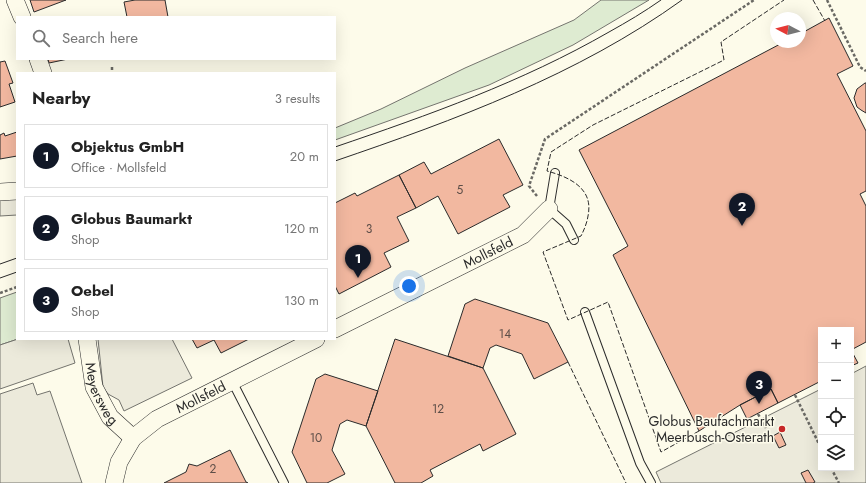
<!DOCTYPE html>
<meta charset="utf-8">
<style>
body{margin:0;font-family:Jost,sans-serif;background:#f2f2f2;color:#222}
.controls{position:absolute;right:12px;bottom:12px;display:grid;overflow:hidden;border-radius:0px;box-shadow:0 4px 16px #0002}
.controls button{width:36px;height:36px;display:grid;place-items:center;padding:0;border:0;border-bottom:1px solid #e0e0e0;background:#fff;color:#222;font:20px sans-serif}
.compass{position:absolute;left:770px;top:12px;width:36px;height:36px;border-radius:50%;background:#fff;box-shadow:0 4px 16px #0002;rotate:277deg}
.you{position:absolute;left:409px;top:286px;width:14px;height:14px;margin:-10px;border:3px solid #fff;border-radius:50%;background:#1a73e8;box-shadow:0 0 0 6px #1a73e833}
.badge{display:grid;place-items:center;width:26px;height:26px;border-radius:50%;background:#111827;color:#fff;font-size:13px;font-weight:700}
.pin{position:absolute;translate:-50% -33px;filter:drop-shadow(0 1px 2px #0008)}
.pin::after{content:'';position:absolute;top:21px;width:14px;height:12px;background:inherit;clip-path:polygon(0 0,100% 0,50% 100%)}
.list{margin:0;padding:0;list-style:none}
h2{display:flex;justify-content:space-between;align-items:center;height:52px;margin:0;padding:0 16px;font-size:17px}
h2 small{font-size:13px;font-weight:400;color:#767676}
.list li{display:grid;grid-template-columns:26px 1fr auto;gap:12px;align-items:center;box-sizing:border-box;height:64px;margin:0 8px 8px;padding:0 8px;border:1px solid #e0e0e0;border-radius:0px}
.list b{display:block;font-size:15px;white-space:nowrap}
.list p{margin:0;font-size:13px;white-space:nowrap;color:#767676}
.list em{font-size:13px;font-style:normal;color:#767676}
.icon{flex:none;width:22px;height:22px;fill:none;stroke:currentColor;stroke-width:2;stroke-linecap:round;stroke-linejoin:round}
.map{position:relative;flex:none;width:866px;height:483px;overflow:hidden}
.search{position:absolute;background:#fff;box-shadow:0 4px 16px #0002;left:16px;top:16px;width:320px;height:44px;display:flex;align-items:center;gap:10px;box-sizing:border-box;padding:0 14px;border-radius:0px;color:#767676;font-size:15px}
.panel{position:absolute;background:#fff;box-shadow:0 4px 16px #0002;left:16px;top:72px;width:320px;height:268px;border-radius:0px}
.map>svg:first-child{display:block}
.green{fill:#deebd1;stroke:#74746e}
.parking{fill:#eceadb;stroke:#74746e}
.building{fill:#f2b8a0;stroke:#2b2b2b}
.lines{fill:none;stroke-linecap:round;stroke-linejoin:round}
.lane-casing{stroke:#2b2b2b;stroke-width:10}
.street-casing{stroke:#2b2b2b;stroke-width:18}
.path{stroke:#6a6964;stroke-width:2.5;stroke-dasharray:3 2;stroke-linecap:butt}
.lane{stroke:#fdfbea;stroke-width:8}
.street{stroke:#fdfbea;stroke-width:17}
.tram{stroke:#2b2b2b;stroke-width:1}
.fence{stroke:#2b2b2b;stroke-width:1;stroke-dasharray:5 2;stroke-linecap:butt}
.poi-dot{fill:#c62828;stroke:#fdfbea;stroke-width:1.5}
.labels{text-anchor:middle;dominant-baseline:central;stroke-width:3;stroke-linejoin:round;paint-order:stroke}
.number-label{font-size:12px;fill:#5d4e48}
.street-label{font-size:14px;fill:#2b2b2b;stroke:#fdfbea}
.poi-label{font-size:14px;fill:#2b2b2b;stroke:#fdfbea;text-anchor:end}
</style>
<div class="map">
<svg width="866" height="483" viewBox="0 0 866 483">
<rect width="100%" height="100%" fill="#fdfbea"/>
<path class="green" d="M601,0H649L573,45L489,85L335,140V128L381,109L465,68L574,20Z
M17,292L18,339L0,345V298Z"/>
<path class="parking" d="M17,199V215L0,216V200Z
M18,339H68L75,363L0,389V345Z
M98,339H172L192,378L124,411L119,400L108,394L103,387Z
M866,366V483H661L656,472L821,389V468H851V374Z
M33,383L37,395L50,391L82,483H0V394Z"/>
<path class="building" d="M30,0H66L34,12Z
M135,0H165L168,17H127L124,2Z
M829,18L853,66L837,74L866,131V191L860,194L866,206V342L851,350V330H821V381L778,403L771,389L740,405L699,431L613,255L628,246L579,150L784,42H800V34Z
M48,59H68L49,63Z
M5,61L13,83L9,84L15,102L0,107V62Z
M865,83H866V113L861,110L857,107L854,98L857,89Z
M17,132V156L0,159V135L4,133L5,136Z
M499,139L523,185L503,195L510,207L458,234L438,196L416,208L399,175L424,162L431,174Z
M399,175L416,208L397,217L409,241L384,253L391,267L339,294L335,286V203L355,193L357,196Z
M475,299L548,323L568,362L534,379L522,354L496,345L490,348L483,368L448,356L465,304Z
M192,339H249L221,353L214,340L197,348Z
M395,339L483,368L516,434L483,451L480,444L430,470L433,476L421,483H395L366,426Z
M851,350L858,363L851,366Z
M325,374L378,391L366,426L347,420L340,424L332,450L345,474L327,483H307L292,452L316,379Z
M771,389L778,403L747,419L740,405Z
M780,432L786,445L779,448L773,436Z
M230,450L246,482L248,483H164L186,472L189,464L197,466Z
M808,470L815,482L813,483H806L801,473Z"/>
<g class="lines">
<g class="lane-casing">
<path id="lane" d="M555,173L549,209L566,224L574,240
M585,312L640,463L651,483
M232,381L284,483"/>
</g>
<g class="street-casing">
<g id="street">
<path d="M15,0L22,17"/>
<path d="M38,59L43,73"/>
<path d="M0,192L17,191"/>
<path id="s1" d="M335,329L523,235L549,209"/>
<path id="s2" d="M87,339L94,387L110,417L133,438"/>
<path id="s3" d="M114,483L119,462L133,438L157,419L316,339"/>
</g>
</g>
<path class="path" d="M827,0L860,67L866,71
M112,67V73
M537,196L529,186L545,139L754,0
M0,293L17,287
M795,395L821,448
M758,414L766,428
M831,468L839,483"/>
<use href="#lane" class="lane"/>
<use href="#street" class="street"/>
<path class="tram" d="M335,147C429,115 522,82 609,32C627,22 644,12 661,0
M335,161C455,120 578,75 682,0
M0,264L17,258
M0,278L17,272"/>
<path class="fence" d="M813,0L825,21
M568,362L626,483
M699,431L661,452L608,302L568,320L543,252L581,236C584,230 587,223 588,216C594,188 569,177 547,171L551,152L593,125L724,60L721,42L784,0"/>
</g>
<circle class="poi-dot" cx="782" cy="429" r="4"/>
<g class="labels">
<g class="number-label">
<text x="460" y="190">5</text>
<text x="369" y="229">3</text>
<text x="505" y="334">14</text>
<text x="438" y="409">12</text>
<text x="316" y="438">10</text>
<text x="213" y="469">2</text>
</g>
<g class="street-label">
<text stroke="none"><textPath href="#s1" startOffset="171">Mollsfeld</textPath></text>
<text stroke="none"><textPath href="#s2" startOffset="57">Meyersweg</textPath></text>
<text stroke="none"><textPath href="#s3" startOffset="129">Mollsfeld</textPath></text>
</g>
<g class="poi-label">
<text x="774" y="421">Globus Baufachmarkt<tspan x="774" dy="16">Meerbusch-Osterath</tspan></text>
</g>
</g>
</svg>
<div class="controls">
<button>+</button>
<button>−</button>
<button><svg class="icon" aria-label="locate" viewBox="0 0 24 24"><circle cx="12" cy="12" r="6"/><path d="M12 2v4M12 18v4M2 12h4M18 12h4"/></svg></button>
<button><svg class="icon" aria-label="layers" viewBox="0 0 24 24"><path d="M12 4l9 5-9 5-9-5zM3 14l9 5 9-5"/></svg></button>
</div>
<svg class="compass" viewBox="-18 -18 36 36"><path d="M0-13l5 13h-10z" fill="#e53935"/><path d="M0 13l5-13h-10z" fill="#767676"/></svg>
<div class="you"></div>
<div class="pin badge" style="left:358px;top:278px">1</div>
<div class="pin badge" style="left:742px;top:226px">2</div>
<div class="pin badge" style="left:759px;top:404px">3</div>
<div class="search"><svg class="icon" aria-label="search" viewBox="0 0 24 24"><circle cx="10" cy="10" r="6"/><path d="M15 15l6 6"/></svg>Search here</div>
<section class="panel">
<h2>Nearby<small>3 results</small></h2>
<ul class="list">
<li><span class="badge">1</span><div><b>Objektus GmbH</b><p>Office · Mollsfeld</p></div><em>20 m</em></li>
<li><span class="badge">2</span><div><b>Globus Baumarkt</b><p>Shop</p></div><em>120 m</em></li>
<li><span class="badge">3</span><div><b>Oebel</b><p>Shop</p></div><em>130 m</em></li>
</ul>
</section>
</div>
